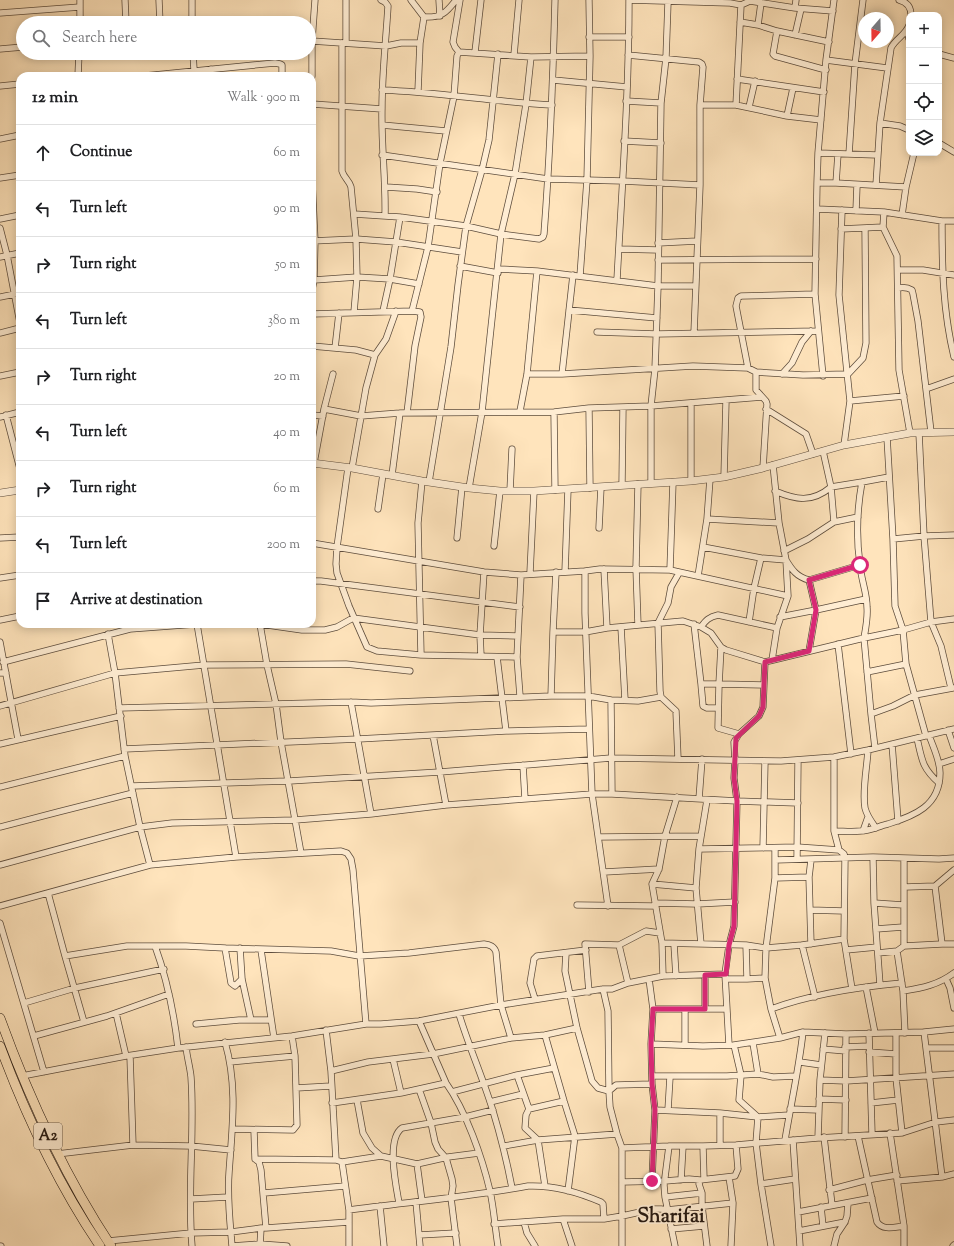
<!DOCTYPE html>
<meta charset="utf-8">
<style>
body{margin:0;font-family:"Sorts Mill Goudy",serif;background:#f2f2f2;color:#202124}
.controls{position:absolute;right:12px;top:12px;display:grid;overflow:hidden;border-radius:8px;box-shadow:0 2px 10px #0003}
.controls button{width:36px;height:36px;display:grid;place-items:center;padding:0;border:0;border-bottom:1px solid #e0e0e0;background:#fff;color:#202124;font:20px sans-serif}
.compass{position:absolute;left:858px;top:12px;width:36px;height:36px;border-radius:50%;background:#fff;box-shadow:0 2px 10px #0003;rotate:200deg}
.stop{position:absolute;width:12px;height:12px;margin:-9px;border:3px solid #db2777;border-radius:50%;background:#fff}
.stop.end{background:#db2777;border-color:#fff;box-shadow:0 1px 4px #0008}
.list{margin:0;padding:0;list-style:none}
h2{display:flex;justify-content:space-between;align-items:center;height:52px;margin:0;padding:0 16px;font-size:17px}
h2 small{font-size:13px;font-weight:400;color:#757577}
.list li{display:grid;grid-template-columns:26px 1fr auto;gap:12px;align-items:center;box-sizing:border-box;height:56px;padding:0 16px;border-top:1px solid #e0e0e0}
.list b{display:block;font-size:15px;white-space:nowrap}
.list em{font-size:13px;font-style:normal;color:#757577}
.icon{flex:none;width:22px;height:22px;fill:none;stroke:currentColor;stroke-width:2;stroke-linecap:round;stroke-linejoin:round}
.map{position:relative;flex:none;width:954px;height:1246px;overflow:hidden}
.search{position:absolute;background:#fff;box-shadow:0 2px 10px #0003;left:16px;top:16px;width:300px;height:44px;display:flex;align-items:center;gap:10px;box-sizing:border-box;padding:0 14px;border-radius:22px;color:#757577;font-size:15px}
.panel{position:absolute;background:#fff;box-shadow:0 2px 10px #0003;left:16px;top:72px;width:300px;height:556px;border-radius:12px}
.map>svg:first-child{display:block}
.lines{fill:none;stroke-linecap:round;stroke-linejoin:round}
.minor-casing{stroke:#5e4d3d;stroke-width:7}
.tertiary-casing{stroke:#5e4d3d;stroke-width:8}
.trunk-casing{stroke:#281b13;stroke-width:10}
.minor{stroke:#ffedd3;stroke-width:5.5}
.tertiary{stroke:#ffedd3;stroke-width:7}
.trunk{stroke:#ffe4bc;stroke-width:9}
.route{stroke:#db2777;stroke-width:5}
.labels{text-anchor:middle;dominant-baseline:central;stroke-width:3.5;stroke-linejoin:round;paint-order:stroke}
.shield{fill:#ffedd3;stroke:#685a4d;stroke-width:1}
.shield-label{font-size:15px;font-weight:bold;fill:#281b13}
.district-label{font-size:20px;font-weight:bold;fill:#281b13;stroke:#ffedd3}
</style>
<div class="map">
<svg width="954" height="1246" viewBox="0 0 954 1246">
<rect width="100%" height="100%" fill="#ffe4bc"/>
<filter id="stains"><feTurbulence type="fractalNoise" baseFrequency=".005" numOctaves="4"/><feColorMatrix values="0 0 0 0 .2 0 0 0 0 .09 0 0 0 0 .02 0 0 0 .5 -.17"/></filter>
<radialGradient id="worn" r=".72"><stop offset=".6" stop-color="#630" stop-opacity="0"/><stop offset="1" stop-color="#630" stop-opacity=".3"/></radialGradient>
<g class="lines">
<g class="minor-casing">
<path id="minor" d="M125,0L126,23
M159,0L160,23
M192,0V23
M346,0V43
M381,0L385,2L388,6C386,40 382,74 382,108C381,144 386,180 385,216
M411,0L424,17C441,18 446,13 456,0
M439,0L440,16
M629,0L730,3L741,5L750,1L795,8L833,11
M899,0C907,2 911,7 911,15
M795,8L796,0
M0,13L80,7
M740,22L758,25L777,31L829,42
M80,23V0
M758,25L761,3
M907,30L909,39
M777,31L773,54L775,56L826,70
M795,35L801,9
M589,37H629
M309,39L312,41L386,46L401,43H420
M342,43V171C344,178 349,180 351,187L356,239L357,277L354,312
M0,49L23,47
M459,52L531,57L590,56
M459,52L455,47L453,42L460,0
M475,52L481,0
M193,53L194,70
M939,54L954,58
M514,55L519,0
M628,55L699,62L702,64L703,67L700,105V185L694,333
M826,60L887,68
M78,76L79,53
M144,76L275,63L280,64L282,65V76
M211,76V69
M312,76V41L315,0
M737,79L824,92
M553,80L627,87
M0,86L20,84
M382,90C439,92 495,102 552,105
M418,91L420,43L424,17
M626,101L661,103
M312,104L382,109
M700,105H736L787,116L821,120
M736,105L741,5
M749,107L755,81
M787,116L793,88
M880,123L900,126L909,130
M382,125L446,131
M0,139L20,135
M624,141L661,143
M939,143L954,152
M818,153L877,155
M849,154L855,64L863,0
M382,155L548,179L623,181L700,185
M0,178L20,175
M312,179L315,241L314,280L312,290
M817,183H836L906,187
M836,183L838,154
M876,185L880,123L891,48C895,39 906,35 909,25
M386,187L417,189L437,192
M817,209L884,212L942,221H954
M842,210L839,295L850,401L844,445
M856,211L857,185
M884,212L883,227L897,256L899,370L910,433
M354,214L400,217L466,226L501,234L539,239L543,237L544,234C550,156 553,78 555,0
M902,215L906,187L914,153
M0,219L20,215
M942,221C942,268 943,311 954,357
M0,228L7,255L20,323
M841,229L883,227
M312,241L356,239L396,242L462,252
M658,243L697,241
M619,249L658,250
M0,257L20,253
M658,260L816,259
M460,266L498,273
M499,269L537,271L658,286H695
M898,270H923L954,275
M580,276L587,180L590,56L589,0
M314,280L357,277L390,279L419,284
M617,280C622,187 629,93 629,0
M898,288C903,287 907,287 912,290L913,294L918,321L931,432
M0,297L20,293
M569,310L657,318
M383,311L390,279L400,217
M412,311L428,247L440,163L454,96L457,56L459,52
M312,314L412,311L420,312L421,317L415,346L407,413
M597,332L656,334L818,331
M0,333L20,328
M312,346L356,350L375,355
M335,348L339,313
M748,368L736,306L738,298L741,296L815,294
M756,372V390L766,401L767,404L763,468
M527,374H562L693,366L748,368L756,372L803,375L848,374L863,358L866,343L865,228
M562,374L573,275
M782,374L792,363L802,342L811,331
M0,376L20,372
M823,376L815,294L817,183L818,153L826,60L834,0
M926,389L954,379
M850,401L904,396
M589,408L590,488
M324,409L361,416L400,413L554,412L589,408L651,406L762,397
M766,409L806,434L813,454
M520,411L527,374L537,271
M554,412L555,490
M6,415L20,469
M312,415L323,416
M0,417L20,412
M919,433L924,536L931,622L941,646L951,688
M887,437L893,539L895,606L903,630L906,664L926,736
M823,451L831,487L862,482
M314,463L324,409L333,374
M348,468L337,547L336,564L337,573L349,606L367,647L377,651L421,655L517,657L520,696
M352,468L366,388L375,355L386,339L396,311
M392,475L400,413
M724,477L726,401
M691,481V403
M429,482L451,347L458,285L466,226L482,170L489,140L498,54
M651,483V406L655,369L658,286L661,103L666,58L668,2
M638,484L636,568L638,625
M622,485L623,407
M469,488L482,412L501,234L515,174L526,104L531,57
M510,491L512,449
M775,491C796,500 812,503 831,487L834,522L858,517
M378,509L383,474
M707,519L779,523L773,465
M599,528L601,487
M0,538L20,537
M457,538L462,487
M893,539L924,536L954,535
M312,543L484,572L521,575L517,657
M494,546L500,491
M703,547L761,558L786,560C792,570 797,577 809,580
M784,551L808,539L834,522
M604,569L607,628
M670,570L788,596
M585,571L600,569L670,570L673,482
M565,572L568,489
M530,573L534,491
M521,575L585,571V613L592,794L608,906
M698,576L707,519L710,479
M0,578L20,575
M312,581H321L520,607
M780,617L816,610L809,580L860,565
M0,620L20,616
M749,622L754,588L761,558
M197,624L236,857
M260,624L267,665L276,704L281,742L301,853
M694,624L701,684H719L718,728L739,734
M621,627L625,700
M701,627C706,620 709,617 718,615L777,628
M553,632H585L607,628L683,621L701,627L711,633L721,647L726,650L765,662L864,638C866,627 868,617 867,607C867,593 861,579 860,565C856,537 857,509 862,482L889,477
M108,634L115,673L125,756L140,827L150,865
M0,642L18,739
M838,644L851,754
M721,647L719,684L764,685
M809,651L816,610L866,599
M421,655L418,523L422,481
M481,656L480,635L484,572
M497,657L506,731
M772,660L777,628L788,596L786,560L779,523
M3,662L130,629L197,624H260L302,630H325L337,627L353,618L480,635L518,636
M867,672L906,664
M0,673H6
M701,684L703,706L707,708H718
M551,696L553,632L556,572
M611,700L638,701L661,697
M351,702L371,814
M0,706L115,673L204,665L346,664L410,671
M119,708L351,702L371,703L551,696H588L611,700L612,794
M871,714L864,638L903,630L931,622L954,619
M948,730L954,748
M433,735L446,805
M917,738C922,760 922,768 939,783
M0,744L121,716
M892,744L898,821
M875,748L871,714L893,706L915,695L953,688
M124,749L358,739L506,731L589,729
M868,750C867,768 862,791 865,808C867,816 871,821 876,828
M834,757V831L839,850
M678,759L676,711L661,697L660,691L658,623L668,603L671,587L679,573
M939,764L954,759
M523,765L525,799
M132,786L289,781L440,772L611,758L781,761L834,757L868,750L954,729
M0,787L125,756
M699,799L702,759
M0,827L58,812L133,793
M834,831C843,831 852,832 861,831C870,831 879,826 888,824C914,816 940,806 940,773C940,760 933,747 929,735
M863,831L868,817
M599,837L701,836
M763,848L765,761
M699,849L797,847L839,850L844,854L845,858L844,939L852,989
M775,849V878L766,948L765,978L771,1009L780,1038
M873,857L874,903L880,985
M797,859L798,760
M904,859V946
M775,860L873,857L939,859L954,858
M811,860L809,877L811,944
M0,865L140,827L172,823L295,820L371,814L446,805L592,794H612L737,801L798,803
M604,872L659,869
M775,878L809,877
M652,884L696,888
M935,886L954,870
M905,887L935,886L942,944
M48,893L65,956L127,946H186L225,948L331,951L359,956L409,953L484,944C490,945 494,946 496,952L501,1005L511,1038
M655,903L697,904L735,902
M874,903L903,905
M577,905L655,906
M0,906L150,865L236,857L341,851L347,853L351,859L353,870L366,1024
M810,910L844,911
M0,923L44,1072
M876,929L903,927
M674,944L676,976
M701,944L696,888L699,849L707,800
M619,945L628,983
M746,945L747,979
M802,945L815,997
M155,946C167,979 174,1013 178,1048
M225,948L231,983L235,986L242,979
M240,948L242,979L251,1020
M261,950L274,1038
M846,950L877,947
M897,951L903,991L905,1033
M566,953L565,971L577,1028L592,1081L598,1088L609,1091
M878,953L897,951L904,946L942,944H954
M65,956L84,1022
M705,975V1009
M663,976L662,943L652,884L659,869L665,836L677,797
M649,979L653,1009
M726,979H747L765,978
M946,979L950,988L954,1008
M866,987L875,1033
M603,989L608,1011L609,1091L610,1107L617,1134L622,1148V1246
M903,991C922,988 938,985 954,973
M589,992L585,944L619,945L646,931L660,933L662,943L746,945L766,948L802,945L844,939
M535,999L530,983L534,959L537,956L586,950
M24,1003L75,988L164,969
M685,1009V1045
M771,1009C812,994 858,987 902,983
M116,1013L126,1056
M459,1014C469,1047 483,1078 493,1111C501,1137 507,1162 512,1188
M419,1021L446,1083C466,1111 482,1157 490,1191C494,1209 495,1228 498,1246
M196,1024L239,1020H271
M326,1030L331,1071L336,1160
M924,1032L942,1177
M869,1033L872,1134
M896,1033V1078L902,1133
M545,1035L564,1101L575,1136L568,1191
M34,1036L107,1016L169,994
M225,1042C238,1087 232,1128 229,1173C227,1197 230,1222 232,1246
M753,1043L758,1074
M651,1044L703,1046L734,1045L780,1038L803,1032L846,1034L924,1032L954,1029
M729,1045L725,974L729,945L734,926L737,801L734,778L735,761L734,742L739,734L759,716L763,707L765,662
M734,1045L741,1075L739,1100L758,1117
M186,1047C187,1057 190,1067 191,1077C195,1133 187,1190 192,1246
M845,1047L869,1046
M926,1048H954
M823,1049L846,1051
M869,1052L896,1054
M130,1056L133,1145
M393,1059L401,1093
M230,1062L295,1056
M800,1062L821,1065
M331,1071L368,1062L433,1054L511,1038L545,1035L577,1028
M517,1075L529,1109L526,1115L525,1128L538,1140L545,1186
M22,1076L126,1056L178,1048L292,1036L366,1024H381L419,1021L501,1005L603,989H612L628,983L663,976L725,974
M653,1076H727L758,1074L773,1077L796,1076
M820,1080L846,1081L954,1074
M296,1088L331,1086
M419,1089L431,1123L435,1142L438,1149L446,1158L452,1179L453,1186L451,1198L457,1246
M609,1091L616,1085L652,1084
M452,1092L517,1075L554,1068
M819,1099L846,1100
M357,1100L363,1133L372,1148L381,1156L417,1164L448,1157L479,1153
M490,1102L523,1094
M332,1103L401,1093L446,1083
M871,1103L898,1100
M529,1109L564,1101
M790,1109L818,1110
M655,1110L720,1113L758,1117L789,1115
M668,1110L670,1077
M758,1117L756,1143L761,1184L771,1246
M233,1129L293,1130L297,1125L295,1056L292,1036
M254,1130L255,1159L259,1162L261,1170L266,1228H261
M890,1133L904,1226V1246
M858,1136L877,1222C883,1231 895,1227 904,1226
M824,1137L832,1205
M845,1137L846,1034
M818,1138L820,1080L825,1033
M785,1140C791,1104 799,1068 803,1032
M793,1140L800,1246
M720,1145V1113
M504,1146L538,1140L617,1134
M669,1146L664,1185L665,1197L675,1246
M703,1146L704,1179
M622,1148L669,1146H703L736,1145L818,1138L902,1133L936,1122L954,1120
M57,1154L133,1145L191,1146L231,1150
M255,1159L336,1160L342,1162L381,1156
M342,1162L349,1210V1246
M417,1164L422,1201
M729,1177L733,1203L731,1246
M681,1180L683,1146
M700,1180L699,1184L702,1193V1206L707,1246
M652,1181L655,1110L652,1084L651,1044L653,1009H726
M897,1181L942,1177L954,1174
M622,1182L665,1181L689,1179L700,1180L735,1176L738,1169L736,1145
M761,1184L795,1179
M829,1190L867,1180L897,1175
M264,1193L345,1186
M665,1197L702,1193
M191,1199L228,1197
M416,1202L420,1246
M399,1203C396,1186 386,1139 402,1128L465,1117L493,1110
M380,1206L384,1246
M821,1207L823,1226
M349,1210C409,1202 469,1197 528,1186C552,1185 578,1192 601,1202L603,1204L604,1219
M798,1212L872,1198
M563,1219L572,1246
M524,1222L527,1233L535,1246
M494,1224L563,1219H604L622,1216L654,1209H661L667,1210L733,1203
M266,1228L349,1222
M671,1229L704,1226
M799,1231L845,1222
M419,1235L456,1233
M108,1241L191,1233L231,1232L261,1228L260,1246
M0,1246H1
M232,1246L260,1244L287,1246
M834,1246L837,1234L845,1222L847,1216L848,1203
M953,1246L954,1245"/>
</g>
<g class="tertiary-casing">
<path id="tertiary" d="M312,463L352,468L422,481L469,488L500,491H534L691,481L724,477L763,468L844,445L910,433L954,432
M0,493L20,490"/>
</g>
<g class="trunk-casing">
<path id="trunk" d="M0,1018C29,1098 64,1175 111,1246
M0,1046C26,1116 58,1184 100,1246"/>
</g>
<use href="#minor" class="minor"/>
<use href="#tertiary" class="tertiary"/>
<use href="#trunk" class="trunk"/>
</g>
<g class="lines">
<path class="route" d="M652,1181L655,1110L652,1084L651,1044L653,1009H705V975L726,974L729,945L734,926L737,801L734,778L736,738L759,716L763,707L765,662L809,651L816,610L809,580L860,565"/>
</g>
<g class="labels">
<rect class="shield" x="34" y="1123" width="28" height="26" rx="3"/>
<g class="shield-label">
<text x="48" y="1136">A2</text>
</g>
<g class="district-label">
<text x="671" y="1217">Sharifai</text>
</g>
</g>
<rect width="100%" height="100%" filter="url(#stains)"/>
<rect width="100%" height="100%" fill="url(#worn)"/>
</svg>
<div class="controls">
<button>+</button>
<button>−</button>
<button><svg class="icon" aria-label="locate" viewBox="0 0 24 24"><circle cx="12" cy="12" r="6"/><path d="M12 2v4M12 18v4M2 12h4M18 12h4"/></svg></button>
<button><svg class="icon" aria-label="layers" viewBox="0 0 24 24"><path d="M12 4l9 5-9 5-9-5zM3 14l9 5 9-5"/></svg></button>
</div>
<svg class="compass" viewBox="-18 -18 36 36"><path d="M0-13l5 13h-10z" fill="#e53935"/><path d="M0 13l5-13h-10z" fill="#757577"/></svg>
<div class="stop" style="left:860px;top:565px"></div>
<div class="stop end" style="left:652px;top:1181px"></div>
<div class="search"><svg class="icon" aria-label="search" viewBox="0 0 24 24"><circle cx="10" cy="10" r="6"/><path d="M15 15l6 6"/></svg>Search here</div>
<section class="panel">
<h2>12 min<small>Walk · 900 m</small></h2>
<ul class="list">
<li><svg class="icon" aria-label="ahead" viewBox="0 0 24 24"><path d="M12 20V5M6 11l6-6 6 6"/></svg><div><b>Continue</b></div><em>60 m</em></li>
<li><svg class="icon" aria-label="left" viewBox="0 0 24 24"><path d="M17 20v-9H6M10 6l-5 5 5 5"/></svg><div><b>Turn left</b></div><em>90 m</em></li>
<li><svg class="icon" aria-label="right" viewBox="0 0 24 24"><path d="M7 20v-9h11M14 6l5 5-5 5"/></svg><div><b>Turn right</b></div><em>50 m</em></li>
<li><svg class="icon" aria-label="left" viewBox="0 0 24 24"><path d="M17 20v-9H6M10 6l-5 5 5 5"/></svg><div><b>Turn left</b></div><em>380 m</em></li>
<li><svg class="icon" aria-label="right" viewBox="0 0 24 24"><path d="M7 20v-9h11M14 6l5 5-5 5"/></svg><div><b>Turn right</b></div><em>20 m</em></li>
<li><svg class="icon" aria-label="left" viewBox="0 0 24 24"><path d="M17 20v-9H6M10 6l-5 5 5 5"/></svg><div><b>Turn left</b></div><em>40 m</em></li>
<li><svg class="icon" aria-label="right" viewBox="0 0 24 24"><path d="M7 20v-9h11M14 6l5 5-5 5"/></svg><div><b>Turn right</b></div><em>60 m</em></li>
<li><svg class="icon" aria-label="left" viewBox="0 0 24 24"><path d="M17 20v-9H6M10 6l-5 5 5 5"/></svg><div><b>Turn left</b></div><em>200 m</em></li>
<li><svg class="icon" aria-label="arrive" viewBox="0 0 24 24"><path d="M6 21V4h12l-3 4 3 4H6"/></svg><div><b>Arrive at destination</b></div></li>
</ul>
</section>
</div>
